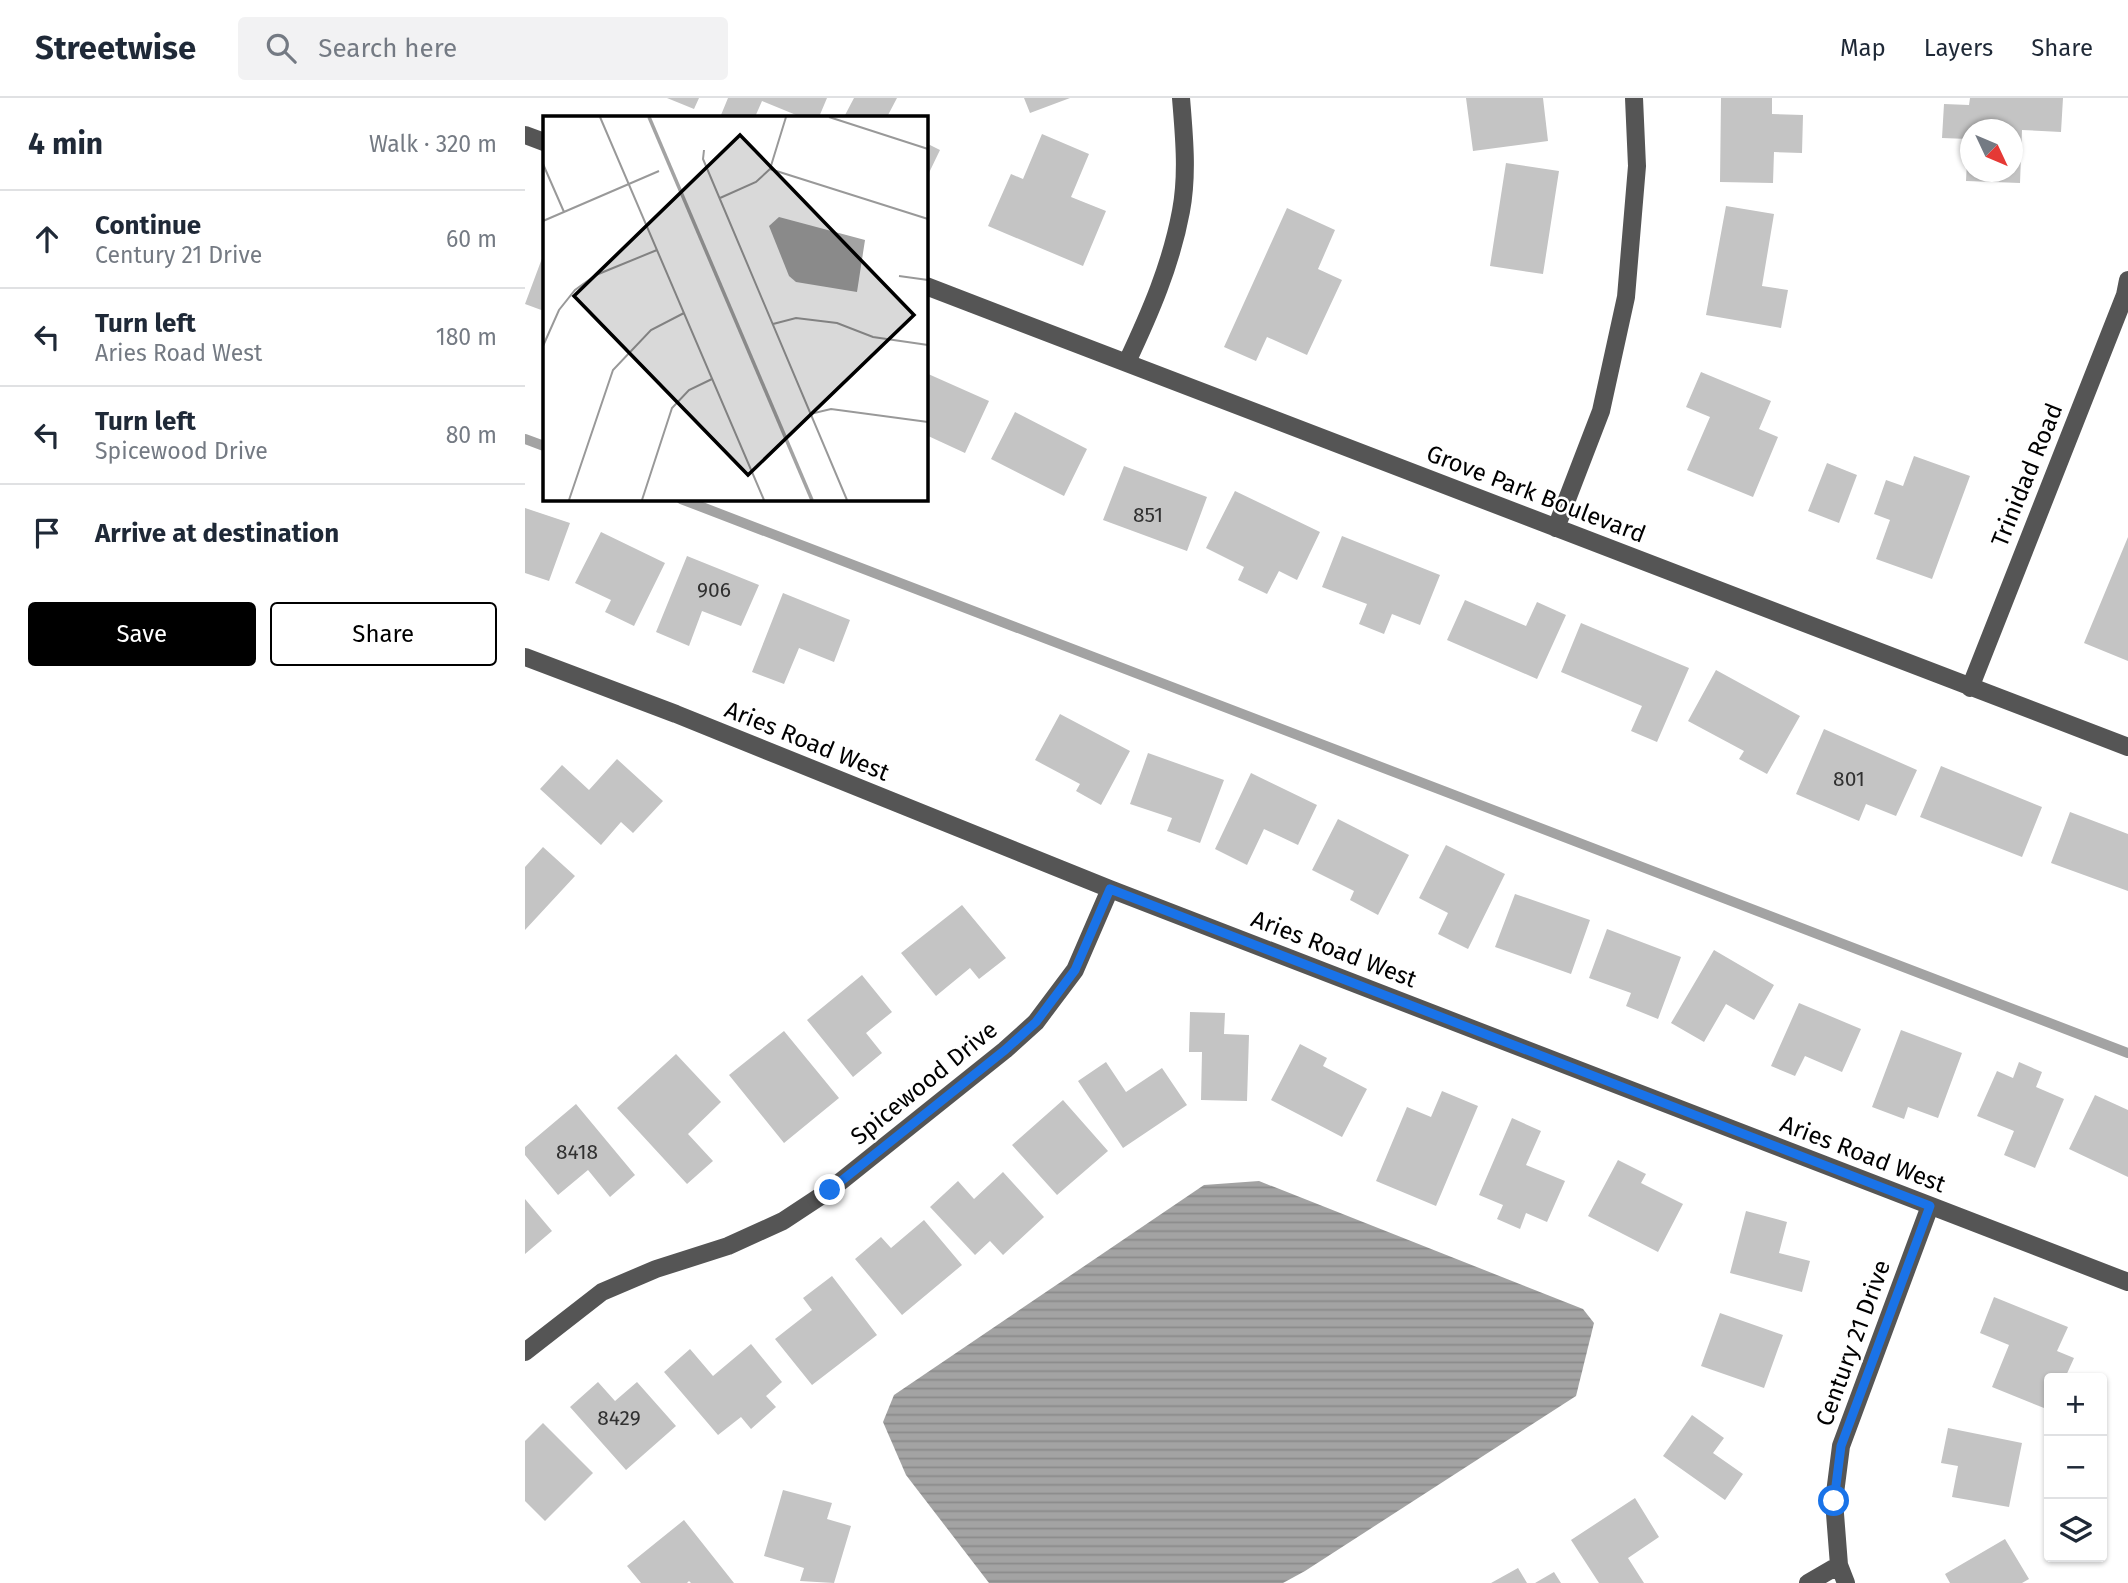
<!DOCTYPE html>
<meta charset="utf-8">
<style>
body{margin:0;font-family:"Fira Sans",sans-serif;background:#f2f2f3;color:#1f2937}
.controls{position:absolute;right:21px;bottom:21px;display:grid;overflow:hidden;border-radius:7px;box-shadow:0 2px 5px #0004}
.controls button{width:63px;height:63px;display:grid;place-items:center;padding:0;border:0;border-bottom:2px solid #e0e1e3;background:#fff;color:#1f2937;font:35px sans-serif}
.compass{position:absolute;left:1435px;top:21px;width:63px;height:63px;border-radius:50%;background:#fff;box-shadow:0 2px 5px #0004;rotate:134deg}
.stop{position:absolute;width:21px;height:21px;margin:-16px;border:5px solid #1a73e8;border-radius:50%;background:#fff}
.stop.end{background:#1a73e8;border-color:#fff;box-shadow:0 2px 7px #0008}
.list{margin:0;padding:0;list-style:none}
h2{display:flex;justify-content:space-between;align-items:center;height:91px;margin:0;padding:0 28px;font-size:30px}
h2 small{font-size:23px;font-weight:400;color:#747a83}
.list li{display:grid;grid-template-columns:46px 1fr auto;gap:21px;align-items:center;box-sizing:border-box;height:98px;padding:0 28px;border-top:2px solid #e0e1e3}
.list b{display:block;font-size:26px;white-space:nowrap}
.list p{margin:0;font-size:23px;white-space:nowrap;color:#747a83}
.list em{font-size:23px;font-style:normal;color:#747a83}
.actions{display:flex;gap:14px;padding:21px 28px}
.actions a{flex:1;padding:16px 0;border:2px solid #000;border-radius:7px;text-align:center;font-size:24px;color:#000}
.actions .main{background:#000;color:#fff}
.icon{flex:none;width:38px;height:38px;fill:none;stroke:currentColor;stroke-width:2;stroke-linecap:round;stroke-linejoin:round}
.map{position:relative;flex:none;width:1603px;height:1485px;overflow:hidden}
header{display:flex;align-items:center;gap:42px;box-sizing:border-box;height:98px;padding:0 35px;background:#fff;border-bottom:2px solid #e0e1e3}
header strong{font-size:33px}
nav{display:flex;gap:38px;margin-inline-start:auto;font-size:24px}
.search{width:490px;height:63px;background:#f2f2f3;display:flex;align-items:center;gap:18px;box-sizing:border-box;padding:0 24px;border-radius:7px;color:#747a83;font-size:26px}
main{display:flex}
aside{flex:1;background:#fff}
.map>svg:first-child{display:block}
.water{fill:url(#water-rules)}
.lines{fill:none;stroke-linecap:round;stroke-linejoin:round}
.stream{stroke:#a3a3a3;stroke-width:10}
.building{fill:#c4c4c4;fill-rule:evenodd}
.minor{stroke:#555;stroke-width:18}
.route{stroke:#1a73e8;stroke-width:9}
.labels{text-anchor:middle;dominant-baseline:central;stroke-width:5;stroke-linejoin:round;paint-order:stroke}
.number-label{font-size:21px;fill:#313131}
.street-label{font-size:24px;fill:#000;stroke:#fff}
.inset-river{fill:none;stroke:#a3a3a3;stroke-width:3.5}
.inset-road{fill:none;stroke:#999;stroke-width:2}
.view{fill:#000;fill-opacity:0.15;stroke:#000;stroke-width:3.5}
.inset-edge{fill:none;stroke:#000;stroke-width:3.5}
</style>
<header>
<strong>Streetwise</strong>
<div class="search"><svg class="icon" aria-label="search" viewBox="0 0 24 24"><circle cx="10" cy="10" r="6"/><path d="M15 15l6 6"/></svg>Search here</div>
<nav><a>Map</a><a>Layers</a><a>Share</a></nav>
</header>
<main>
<aside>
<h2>4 min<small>Walk · 320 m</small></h2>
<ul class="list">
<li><svg class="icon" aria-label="ahead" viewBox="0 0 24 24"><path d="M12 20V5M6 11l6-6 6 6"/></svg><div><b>Continue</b><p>Century 21 Drive</p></div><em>60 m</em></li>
<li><svg class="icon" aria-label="left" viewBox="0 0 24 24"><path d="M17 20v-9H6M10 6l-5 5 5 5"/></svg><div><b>Turn left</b><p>Aries Road West</p></div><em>180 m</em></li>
<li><svg class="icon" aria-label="left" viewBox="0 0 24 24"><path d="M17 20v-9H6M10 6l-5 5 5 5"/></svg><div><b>Turn left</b><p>Spicewood Drive</p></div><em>80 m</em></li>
<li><svg class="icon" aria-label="arrive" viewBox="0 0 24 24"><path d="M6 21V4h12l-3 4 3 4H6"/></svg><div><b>Arrive at destination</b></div></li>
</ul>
<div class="actions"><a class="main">Save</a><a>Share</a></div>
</aside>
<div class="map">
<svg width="1603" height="1485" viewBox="0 0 1603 1485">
<defs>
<pattern id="water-rules" width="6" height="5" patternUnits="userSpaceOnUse" patternTransform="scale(1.75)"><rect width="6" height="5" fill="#a3a3a3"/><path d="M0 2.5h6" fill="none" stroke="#8b8b8b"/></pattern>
</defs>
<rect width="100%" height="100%" fill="#fff"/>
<path class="water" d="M734,1083L1058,1211L1069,1225L1051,1298L780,1473L758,1485H464L381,1377L358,1324L369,1297L679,1087Z"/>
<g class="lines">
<path class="stream" d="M0,341L19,348
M156,401L1603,955"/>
</g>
<path class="building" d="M142,0H174L169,11Z
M203,0H302L294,19H276L237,3L230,19H201L196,17Z
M329,0H372L362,19H319Z
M499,0H545L505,15Z
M941,0H1018L1023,43L948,53Z
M1196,0H1247V16L1278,17L1277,55L1249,54L1248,85L1195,84Z
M1445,0H1538L1536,34L1497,32L1495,85L1441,83L1443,41L1417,40L1419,6L1444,7ZM1446,32H1488V74H1446Z
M517,36L564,56L546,99L581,113L558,168L463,128L486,76L498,81Z
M401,45L415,52L401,81Z
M981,65L1034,73L1018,176L965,168Z
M1201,108L1249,116L1237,188L1263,192L1256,230L1181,217Z
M762,110L810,132L793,171L817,182L782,257L742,239L731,263L699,249Z
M19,155V213L0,206Z
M1176,274L1246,303L1234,331L1253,339L1228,399L1162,372L1185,319L1161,309Z
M401,275L464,303L440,355L401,337Z
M490,314L562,351L539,398L466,361Z
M1389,358L1445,378L1407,481L1351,461L1365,422L1349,416L1361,382L1378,388Z
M1302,365L1332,377L1314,425L1283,413Z
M599,368L682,399L662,453L578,422Z
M710,393L795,434L772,482L754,473L742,496L713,482L719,469L681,450Z
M0,410L45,425L24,483L0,475Z
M76,434L140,465L109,528L80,514L86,502L50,485Z
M817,438L915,477L895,527L867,516L859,536L834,526L842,506L797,489Z
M1603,439V563L1559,545Z
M162,458L234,487L216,528L177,513L164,548L131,534Z
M258,495L325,522L309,564L274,550L259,586L227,574Z
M940,502L1001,528L1012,504L1041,517L1012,581L922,542Z
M1056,525L1164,570L1132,644L1106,633L1117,608L1036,574Z
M1191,572L1275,618L1242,676L1214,661L1219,653L1163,623Z
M535,616L605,653L576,707L551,693L555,686L510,662Z
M1299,631L1392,672L1371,718L1341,706L1334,723L1271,696Z
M623,655L699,682L675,745L642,733L647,720L605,706Z
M92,661L138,703L108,735L96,724L76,747L15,691L37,667L64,692Z
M1416,668L1517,709L1497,759L1395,719Z
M726,675L792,707L773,747L739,731L722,767L690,751Z
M1545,714L1603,736V793L1526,765Z
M813,721L884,757L853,817L825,802L829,793L787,772Z
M921,747L980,776L943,851L913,836L923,815L894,800Z
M18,749L50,778L0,832V769Z
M990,796L1065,822L1046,876L970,849Z
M437,807L481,860L454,881L445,870L411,898L376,855Z
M1082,831L1156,859L1133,921L1101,908L1106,895L1064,880Z
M1189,852L1249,887L1229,922L1201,906L1179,944L1146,925Z
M337,877L367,914L341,935L357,955L328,979L282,922Z
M1274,905L1336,931L1317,974L1280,958L1270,978L1246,968Z
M665,914L700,915L699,936L724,937L722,1003L676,1002L677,954H664Z
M1376,932L1437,955L1413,1020L1383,1009L1379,1021L1347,1009Z
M259,933L314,1000L259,1045L204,977Z
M775,946L802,960L798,968L842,991L817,1039L746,1002Z
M151,956L196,1004L163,1036L188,1063L162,1086L92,1010Z
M581,964L601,994L637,970L662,1007L598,1050L553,983Z
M1494,964L1517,974L1511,989L1539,1001L1510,1070L1479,1057L1489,1033L1452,1018L1472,973L1488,980Z
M917,993L953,1008L911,1108L851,1083L882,1009L906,1019Z
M1570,997L1603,1012V1079L1544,1051Z
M538,1002L583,1053L532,1097L487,1047Z
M51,1006L110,1077L85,1099L63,1072L33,1097L0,1057V1049Z
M987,1020L1016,1033L1001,1067L1040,1083L1022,1124L1001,1115L995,1131L972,1121L978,1107L954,1097Z
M1093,1062L1121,1076L1116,1085L1158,1106L1133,1154L1063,1118Z
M478,1074L519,1119L478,1157L465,1143L450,1157L405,1109L433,1083L449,1101Z
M0,1101L27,1133L0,1156Z
M1221,1113L1262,1124L1254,1155L1285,1163L1277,1194L1205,1175Z
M399,1122L437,1167L377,1217L330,1161L356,1139L366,1150Z
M307,1178L352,1237L287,1287L250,1241L287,1212L278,1200Z
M1469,1199L1543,1229L1532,1253L1549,1260L1540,1280H1524V1312L1467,1289L1484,1247L1455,1235Z
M1195,1215L1258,1237L1239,1290L1176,1268Z
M226,1246L257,1284L241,1298L251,1309L226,1331L216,1319L193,1337L139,1274L165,1251L188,1278Z
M73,1284L90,1303L112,1284L151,1328L101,1372L45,1309Z
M1167,1317L1199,1340L1188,1355L1218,1376L1200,1402L1138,1358Z
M18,1325L68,1375L20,1423L0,1403V1343Z
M1423,1330L1497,1345L1484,1409L1427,1399L1433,1368L1416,1365Z
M258,1392L307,1405L302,1421L326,1428L309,1485L275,1483L279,1470L239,1458Z
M1110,1400L1134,1439L1103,1460L1119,1485H1074L1046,1442Z
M159,1422L209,1485H166L164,1483L162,1485H116L102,1468Z
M1480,1441L1504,1481L1497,1485H1425L1420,1476Z
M993,1470L1002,1485H966Z
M1029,1474L1036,1485H1010Z"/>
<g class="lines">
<path class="minor" d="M0,37L19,44
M401,188L1603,649
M602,264C625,215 646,167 656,113C663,76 659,37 656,0
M1031,430L1076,313L1101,199L1112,68L1109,0
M0,559L151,616L585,791L1603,1184
M1445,590L1600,197L1603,182
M0,1254L77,1194L131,1171L203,1148L258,1123L305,1092L480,952L511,924L550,872L585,791
M1283,1485L1314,1467
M1321,1485L1314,1467L1309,1403L1316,1348L1405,1108"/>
</g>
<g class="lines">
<path class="route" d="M305,1092L480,952L511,924L550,872L585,791L1405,1108L1316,1348L1309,1403"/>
</g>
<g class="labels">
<g class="number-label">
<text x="623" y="417">851</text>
<text x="189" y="492">906</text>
<text x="1324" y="681">801</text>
<text x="52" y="1054">8418</text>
<text x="94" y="1320">8429</text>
</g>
<g class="street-label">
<text transform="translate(1502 377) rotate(-68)">Trinidad Road</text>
<text transform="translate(1011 396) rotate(21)">Grove Park Boulevard</text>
<text transform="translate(282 643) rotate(22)">Aries Road West</text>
<text transform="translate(809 851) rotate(21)">Aries Road West</text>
<text transform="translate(399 985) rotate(-39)">Spicewood Drive</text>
<text transform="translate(1338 1056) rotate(21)">Aries Road West</text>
<text transform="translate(1328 1245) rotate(-70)">Century 21 Drive</text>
</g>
</g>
<g transform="translate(18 18)">
<rect width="385" height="385" fill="#fff"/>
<path d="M236,101L322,124L314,176L253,166L246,160L226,110Z" fill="#a3a3a3"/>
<path class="inset-river" d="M106,1L269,384"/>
<path class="inset-road" d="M57,1L221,384M286,1L385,33M161,34L160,43L304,384M0,48L21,96M227,53L385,103M177,82L213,66L227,53L243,1M0,105L116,55M356,160L385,164M230,208L253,202L294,207L330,221L385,229M0,230L16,194L32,174L53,159L114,134M267,298L288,293L385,306M26,384L70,254L108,214L141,197M99,384L129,292L146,274L169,263"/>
<path class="view" d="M197,19L371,199L205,359L31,180Z"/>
<rect width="385" height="385" class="inset-edge"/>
</g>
</svg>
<div class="controls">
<button>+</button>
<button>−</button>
<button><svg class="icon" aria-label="layers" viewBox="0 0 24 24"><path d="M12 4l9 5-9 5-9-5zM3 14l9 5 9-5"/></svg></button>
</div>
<svg class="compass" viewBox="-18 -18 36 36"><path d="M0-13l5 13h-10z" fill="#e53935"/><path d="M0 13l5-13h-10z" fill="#747a83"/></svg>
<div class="stop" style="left:1309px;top:1403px"></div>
<div class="stop end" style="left:305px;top:1092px"></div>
</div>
</main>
